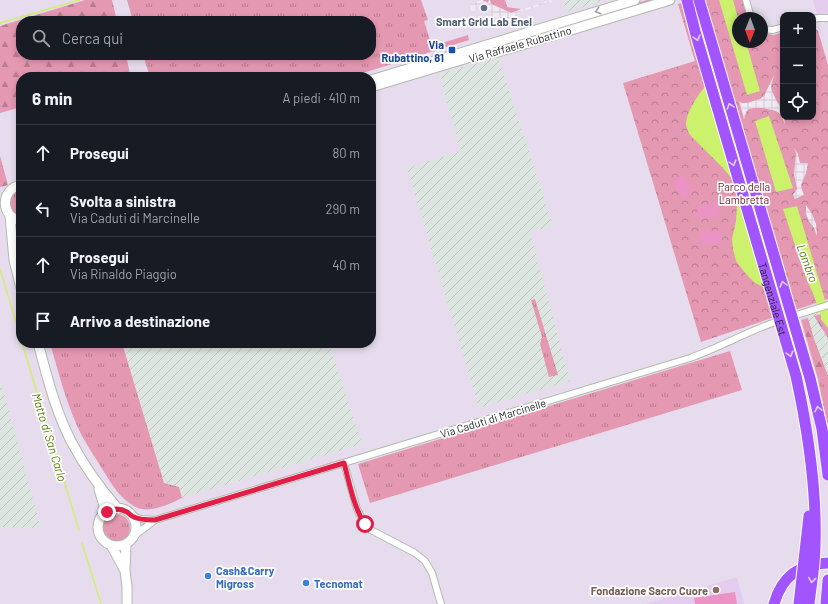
<!DOCTYPE html>
<html lang="it">
<meta charset="utf-8">
<style>
body{margin:0;font-family:Barlow,sans-serif;background:#20242c;color:#f1f3f6}
.controls{position:absolute;right:12px;top:12px;display:grid;overflow:hidden;border-radius:8px;box-shadow:0 2px 6px #0003}
.controls button{width:36px;height:36px;display:grid;place-items:center;padding:0;border:0;border-bottom:1px solid #363941;background:#171b24;color:#f1f3f6;font:20px sans-serif}
.compass{position:absolute;left:732px;top:12px;width:36px;height:36px;border-radius:50%;background:#171b24;box-shadow:0 2px 6px #0003;rotate:181deg}
.stop{position:absolute;width:12px;height:12px;margin:-9px;border:3px solid #e11d48;border-radius:50%;background:#fff}
.stop.end{background:#e11d48;border-color:#fff;box-shadow:0 1px 4px #0008}
.list{margin:0;padding:0;list-style:none}
h2{display:flex;justify-content:space-between;align-items:center;height:52px;margin:0;padding:0 16px;font-size:17px}
h2 small{font-size:13px;font-weight:400;color:#9ea1a6}
.list li{display:grid;grid-template-columns:26px 1fr auto;gap:12px;align-items:center;box-sizing:border-box;height:56px;padding:0 16px;border-top:1px solid #363941}
.list b{display:block;font-size:15px;white-space:nowrap}
.list p{margin:0;font-size:13px;white-space:nowrap;color:#9ea1a6}
.list em{font-size:13px;font-style:normal;color:#9ea1a6}
.icon{flex:none;width:22px;height:22px;fill:none;stroke:currentColor;stroke-width:2;stroke-linecap:round;stroke-linejoin:round}
.map{position:relative;flex:none;width:828px;height:604px;overflow:hidden}
.search{position:absolute;background:#171b24;box-shadow:0 2px 6px #0003;left:16px;top:16px;width:360px;height:44px;display:flex;align-items:center;gap:10px;box-sizing:border-box;padding:0 14px;border-radius:16px;color:#9ea1a6;font-size:15px}
.panel{position:absolute;background:#171b24;box-shadow:0 2px 6px #0003;left:16px;top:72px;width:360px;height:276px;border-radius:16px}
.map>svg:first-child{display:block}
.industrial{fill:url(#industrial-furrows)}
.education{fill:#e4ccef}
.grass{fill:url(#grass-tufts)}
.forest{fill:url(#forest-firs)}
.park{fill:url(#park-crowns)}
.pitch{fill:#ec93c5}
.plaza{fill:url(#plaza-grid)}
.water{fill:#ccf16d}
.lines{fill:none;stroke-linecap:round;stroke-linejoin:round}
.stream{stroke:#ccf16d;stroke-width:1.5}
.river{stroke:#ccf16d;stroke-width:9}
.street-casing{stroke:#b0bbad;stroke-width:8}
.secondary-casing{stroke:#b0bbad;stroke-width:11}
.highway-casing{stroke:#fff;stroke-width:13}
.street{stroke:#fff;stroke-width:6}
.secondary{stroke:#fff;stroke-width:9}
.highway{stroke:#a255ff;stroke-width:11}
.highway-bridge-casing{stroke:#fff;stroke-width:13;stroke-linecap:butt}
.highway-bridge{stroke:#a255ff;stroke-width:11}
.oneway{stroke:#a0a0a0}
.oneway2{stroke:#e3ccff}
.route{stroke:#e11d48;stroke-width:5}
.service-dot{fill:#5c6f8a;stroke:#fff;stroke-width:1.5}
.transit-dot{fill:#1a4fb4;stroke:#fff;stroke-width:1.5}
.shop-dot{fill:#3f7fe0;stroke:#fff;stroke-width:1.5}
.education-dot{fill:#8d6e63;stroke:#fff;stroke-width:1.5}
.labels{text-anchor:middle;dominant-baseline:central;stroke-width:3.5;stroke-linejoin:round;paint-order:stroke}
.service-label{font-size:11px;font-weight:bold;fill:#4e5e75;stroke:#fff}
.transit-label{font-size:11px;font-weight:bold;fill:#164399;stroke:#fff;text-anchor:end}
.street-label{font-size:11px;fill:#2b2b2b;stroke:#fff}
.park-label{font-size:11px;fill:#6a1928;stroke:#fff}
.shop-label{font-size:11px;font-weight:bold;fill:#366cbe;stroke:#fff;text-anchor:start}
.education-label{font-size:11px;font-weight:bold;fill:#785e54;stroke:#fff;text-anchor:end}
.water-label{font-size:12px;font-style:italic;fill:#57830b;stroke:#fff}
</style>
<div class="map">
<svg width="828" height="604" viewBox="0 0 828 604">
<defs>
<pattern id="industrial-furrows" width="10" height="10" patternUnits="userSpaceOnUse"><rect width="10" height="10" fill="#dde5e0"/><path d="M-1 1l2-2M0 10L10 0M9 11l2-2" fill="none" stroke="#bec5c0"/></pattern>
<pattern id="grass-tufts" width="24" height="20" patternUnits="userSpaceOnUse"><rect width="24" height="20" fill="#e598b1"/><path d="M3 7l-1-3M5 7V3M7 7l1-3M15 17l-1-3M17 17v-4M19 17l1-3" fill="none" stroke="#ba7c90"/></pattern>
<pattern id="forest-firs" width="22" height="20" patternUnits="userSpaceOnUse"><rect width="22" height="20" fill="#e598b1"/><path d="M5 1l3.5 6h-7zM16 11l3.5 6h-7z" fill="#ba7c90"/></pattern>
<pattern id="park-crowns" width="20" height="18" patternUnits="userSpaceOnUse"><rect width="20" height="18" fill="#e598b1"/><path d="M2 6a3 3 0 1 1 6 0M12 15a3 3 0 1 1 6 0" fill="none" stroke="#ba7c90"/></pattern>
<pattern id="plaza-grid" width="8" height="8" patternUnits="userSpaceOnUse"><rect width="8" height="8" fill="#f1eaf5"/><path d="M0 4h8M4 0v8" fill="none" stroke="#cfc9d2"/></pattern>
</defs>
<rect width="100%" height="100%" fill="#e6dced"/>
<path class="industrial" d="M563,0H606L566,12Z
M498,57L553,226L530,232L570,381L479,408L407,168L461,151L439,74Z
M818,308L821,316V319L828,328V376L814,339L806,312Z
M122,343H329L362,444L182,498L179,487L164,483Z
M0,379L41,528L0,527Z"/>
<path class="education" d="M813,0H828V13L817,14Z
M737,577L744,604H646Z"/>
<path class="grass" d="M127,0H421L428,20L424,21L432,46L468,35L469,40L350,77H150L143,55H371V21H133Z
M482,0H505L507,7L521,9L511,13Z
M647,0H656L371,86V83Z
M21,189V216C10,213 4,199 15,192C17,190 19,190 21,189Z
M535,299L558,375L549,377L540,344L542,337L531,300Z
M50,343H122L164,483L179,487L182,498C170,504 151,513 138,508C120,500 111,483 101,467C95,457 88,447 82,436C67,407 59,374 50,343Z
M730,351L742,390L370,503L358,464Z
M828,376V428L818,379Z
M102 528a14 14 0 1 1 28 0a14 14 0 1 1-28 0Z"/>
<path class="forest" d="M85,0H112L117,21H21V55H126L130,74L119,77H21V107L0,113V26Z
M0,156L8,185L0,187Z
M821,314V319L828,328V338L814,316Z
M808,318L814,339L828,376L818,379L801,320Z"/>
<path class="park" d="M693,0H743L748,18H738V42H762V33L774,35L783,32V117H813V26L818,31L828,65V299L701,342L623,83L695,61L678,4Z"/>
<path class="pitch" d="M682,175L694,191L684,199L672,182Z
M718,204L719,216L698,218L697,206Z
M721,230L722,243L701,245L700,232Z
M735,592L737,604H695L694,598Z"/>
<path class="plaza" d="M482,0L488,3L489,0H490L491,4L511,13L551,0L552,2L516,13V16L504,19L507,28L503,29L500,17L490,19V17L491,16L488,7L486,6L482,5L474,7L475,13H472L470,4Z
M774,75L771,87L772,91L776,100L783,111V117H784L785,125L782,116L780,114L776,111L763,108H754L749,109L746,112L744,119L739,101L742,103H747L760,99L764,96Z
M794,148L798,154L800,163H808L806,173L801,185L802,190L804,195L795,199L793,195L797,189L794,174L796,153Z
M806,205L812,214L816,224L817,236L814,228L809,221L806,214Z"/>
<path class="water" d="M719,0H733L738,18V42H746L760,91L747,95Z
M725,76L792,293L763,287L755,283L746,274L736,261L733,249L732,239L736,221L738,192L733,180L723,168L691,136C688,132 687,129 686,125C686,111 702,87 713,80C717,78 721,77 725,76Z
M769,116L793,188L776,192L755,121Z
M797,206L824,297L816,300L806,278L783,209Z
M828,313V328L821,319V316Z"/>
<g class="lines">
<path class="stream" d="M0,23L79,0
M0,269L21,339
M22,343L79,530
M82,543L101,604"/>
<path class="river" d="M816,288L825,314L828,318"/>
<g class="street-casing">
<path id="street" d="M746,0L751,18
M813,19L818,18H828
M762,29L773,30L783,27
M790,317L828,305
M344,463L357,509L363,521L371,530L415,553L425,561L432,573L441,604
M132,516L141,519L155,520
M134,536L155,520L690,358C721,347 750,330 781,320"/>
</g>
<g class="secondary-casing">
<path id="secondary" d="M371,80L635,0
M371,87L481,54L498,52L670,0
M21,185C0,189 0,217 21,221
M10,216L14,260L21,288
M38,343C47,376 55,410 71,441C84,466 100,488 118,509
M99,489L104,506L105,514
M98 527a19 19 0 1 1 38 0a19 19 0 1 1-38 0Z
M126,544L125,571L127,586V604
M111,545L124,569"/>
</g>
<g class="highway-casing">
<path id="highway" d="M774,604C782,576 799,564 828,563
M826,604L828,580"/>
</g>
<use href="#street" class="street"/>
<use href="#secondary" class="secondary"/>
<use href="#highway" class="highway"/>
<g class="highway-bridge-casing">
<g id="highway-bridge">
<path id="s1" d="M687,0L696,35L796,376C808,431 817,489 815,546C815,565 811,585 809,604"/>
<path d="M699,0L810,378L822,429L828,475"/>
<path d="M799,604L809,516"/>
</g>
</g>
<use href="#highway-bridge" class="highway-bridge"/>
</g>
<defs><path id="oneway-chevron" d="M-2-3.5L2.5 0L-2 3.5" fill="none" stroke-width="1.6" stroke-linecap="round" stroke-linejoin="round"/></defs>
<use class="oneway" href="#oneway-chevron" transform="translate(598 11) rotate(163)"/>
<g class="oneway2">
<use href="#oneway-chevron" transform="translate(697 38) rotate(74)"/>
<use href="#oneway-chevron" transform="translate(730 106) rotate(-107)"/>
<use href="#oneway-chevron" transform="translate(733 163) rotate(74)"/>
<use href="#oneway-chevron" transform="translate(783 284) rotate(-106)"/>
<use href="#oneway-chevron" transform="translate(790 354) rotate(74)"/>
<use href="#oneway-chevron" transform="translate(818 409) rotate(-103)"/>
<use href="#oneway-chevron" transform="translate(812 580) rotate(96)"/>
</g>
<g class="lines">
<path class="route" d="M107,512C114,508 120,508 127,512C129,513 130,515 132,516C138,520 148,520 155,520L344,463C349,481 354,509 365,524"/>
</g>
<circle class="service-dot" cx="484" cy="8" r="4"/>
<rect class="transit-dot" x="448" y="46" width="8" height="8" rx="2"/>
<g class="shop-dot">
<circle cx="208" cy="576" r="4"/>
<circle cx="306" cy="583" r="4"/>
</g>
<circle class="education-dot" cx="716" cy="590" r="4"/>
<g class="labels">
<g class="service-label">
<text x="484" y="21">Smart Grid Lab Enel</text>
</g>
<g class="transit-label">
<text x="444" y="44">Via<tspan x="444" dy="13">Rubattino, 81</tspan></text>
</g>
<g class="street-label">
<text transform="translate(520 44) rotate(-16)">Via Raffaele Rubattino</text>
<text stroke="none"><textPath href="#s1" startOffset="311">Tangenziale Est</textPath></text>
<text transform="translate(493 418) rotate(-17)">Via Caduti di Marcinelle</text>
</g>
<g class="park-label">
<text x="744" y="186">Parco della<tspan x="744" dy="13">Lambretta</tspan></text>
</g>
<g class="shop-label">
<text x="216" y="570">Cash&amp;Carry<tspan x="216" dy="13">Migross</tspan></text>
<text x="314" y="583">Tecnomat</text>
</g>
<g class="education-label">
<text x="708" y="590">Fondazione Sacro Cuore</text>
</g>
<g class="water-label">
<text transform="translate(808 263) rotate(70)">Lambro</text>
<text transform="translate(50 437) rotate(73)">Matto di San Carlo</text>
</g>
</g>
</svg>
<div class="controls">
<button>+</button>
<button>−</button>
<button><svg class="icon" aria-label="locate" viewBox="0 0 24 24"><circle cx="12" cy="12" r="6"/><path d="M12 2v4M12 18v4M2 12h4M18 12h4"/></svg></button>
</div>
<svg class="compass" viewBox="-18 -18 36 36"><path d="M0-13l5 13h-10z" fill="#e53935"/><path d="M0 13l5-13h-10z" fill="#9ea1a6"/></svg>
<div class="stop" style="left:365px;top:524px"></div>
<div class="stop end" style="left:107px;top:512px"></div>
<div class="search"><svg class="icon" aria-label="search" viewBox="0 0 24 24"><circle cx="10" cy="10" r="6"/><path d="M15 15l6 6"/></svg>Cerca qui</div>
<section class="panel">
<h2>6 min<small>A piedi · 410 m</small></h2>
<ul class="list">
<li><svg class="icon" aria-label="ahead" viewBox="0 0 24 24"><path d="M12 20V5M6 11l6-6 6 6"/></svg><div><b>Prosegui</b></div><em>80 m</em></li>
<li><svg class="icon" aria-label="left" viewBox="0 0 24 24"><path d="M17 20v-9H6M10 6l-5 5 5 5"/></svg><div><b>Svolta a sinistra</b><p>Via Caduti di Marcinelle</p></div><em>290 m</em></li>
<li><svg class="icon" aria-label="ahead" viewBox="0 0 24 24"><path d="M12 20V5M6 11l6-6 6 6"/></svg><div><b>Prosegui</b><p>Via Rinaldo Piaggio</p></div><em>40 m</em></li>
<li><svg class="icon" aria-label="arrive" viewBox="0 0 24 24"><path d="M6 21V4h12l-3 4 3 4H6"/></svg><div><b>Arrivo a destinazione</b></div></li>
</ul>
</section>
</div>
